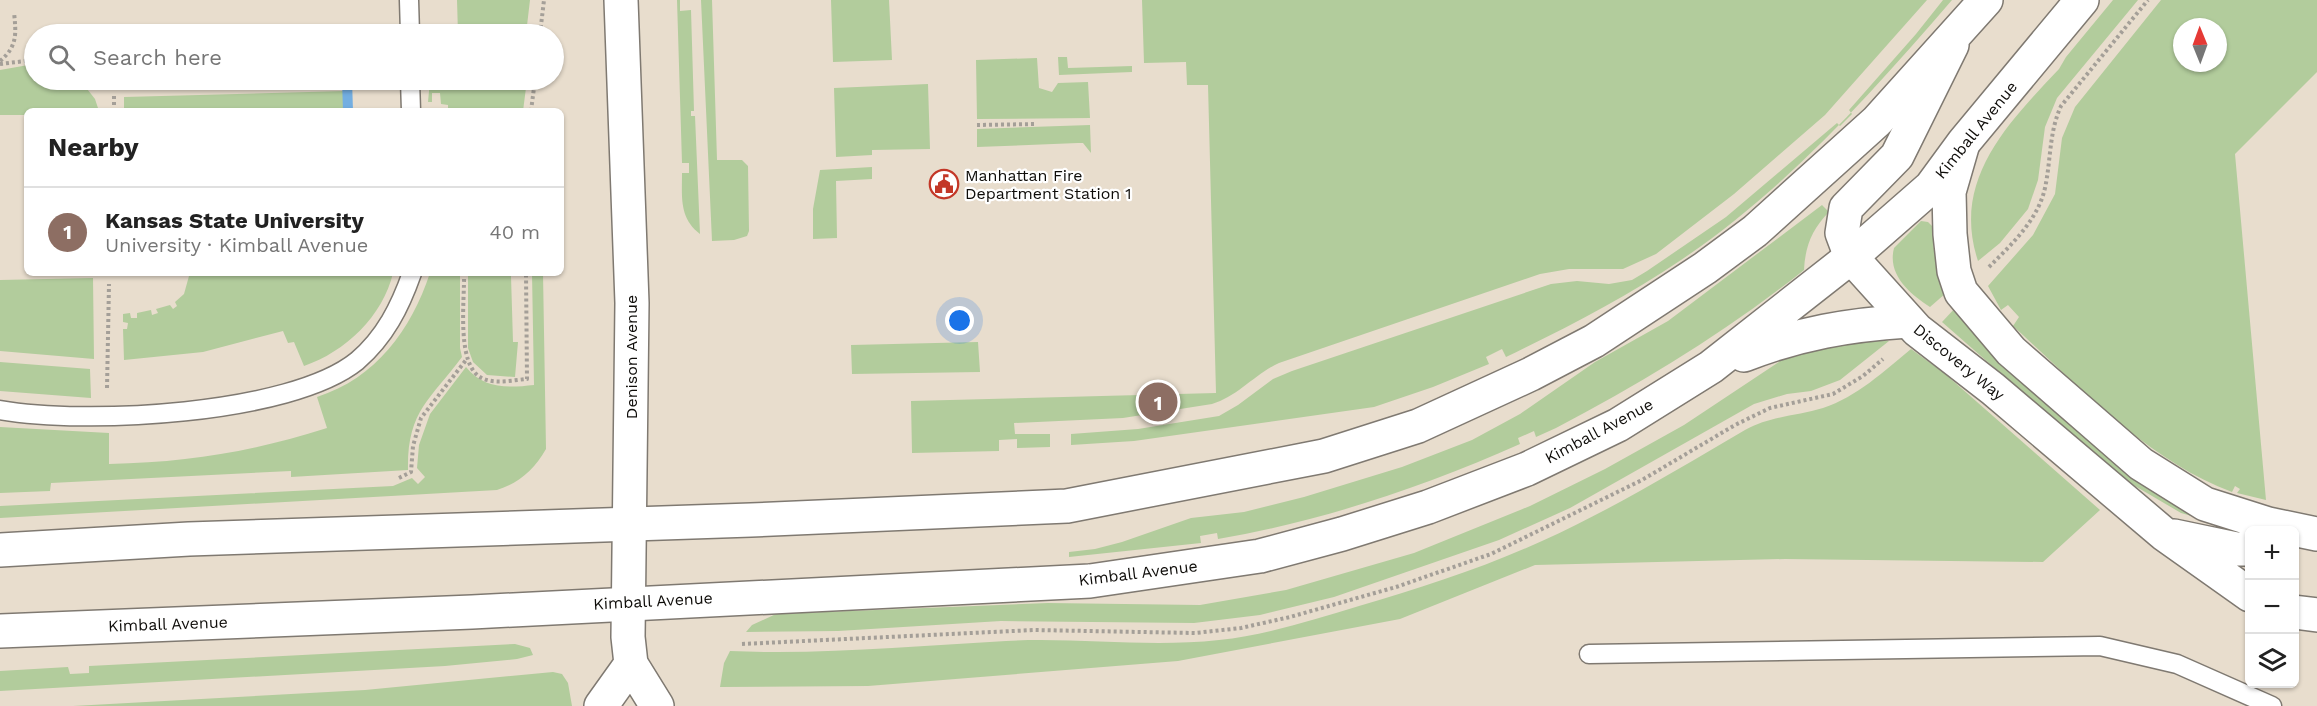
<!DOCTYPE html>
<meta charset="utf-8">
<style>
body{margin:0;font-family:"Work Sans",sans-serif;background:#f2f2f2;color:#222}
.controls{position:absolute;right:18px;bottom:18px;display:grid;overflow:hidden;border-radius:9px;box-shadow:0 2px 4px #0004}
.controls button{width:54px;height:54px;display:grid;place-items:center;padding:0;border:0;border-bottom:2px solid #e0e0e0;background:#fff;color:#222;font:30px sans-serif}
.compass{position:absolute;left:2173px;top:18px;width:54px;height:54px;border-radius:50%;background:#fff;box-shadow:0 2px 4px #0004;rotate:359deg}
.you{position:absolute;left:960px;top:321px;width:21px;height:21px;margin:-15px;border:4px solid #fff;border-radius:50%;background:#1a73e8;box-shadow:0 0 0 9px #1a73e833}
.badge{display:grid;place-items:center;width:39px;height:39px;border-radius:50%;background:#ea580c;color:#fff;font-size:20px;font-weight:700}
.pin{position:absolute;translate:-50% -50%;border:3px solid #fff;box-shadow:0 2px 6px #0006}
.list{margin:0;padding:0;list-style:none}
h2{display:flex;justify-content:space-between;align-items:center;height:78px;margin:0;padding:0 24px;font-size:26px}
h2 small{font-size:20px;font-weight:400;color:#767676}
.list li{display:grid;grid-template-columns:39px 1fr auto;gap:18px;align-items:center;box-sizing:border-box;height:90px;padding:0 24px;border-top:2px solid #e0e0e0}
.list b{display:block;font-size:22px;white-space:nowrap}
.list p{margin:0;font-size:20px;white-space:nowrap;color:#767676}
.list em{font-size:20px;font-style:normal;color:#767676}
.icon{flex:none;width:33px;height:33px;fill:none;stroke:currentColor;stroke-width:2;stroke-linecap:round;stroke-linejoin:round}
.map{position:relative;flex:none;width:2317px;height:706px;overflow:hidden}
.search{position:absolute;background:#fff;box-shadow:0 2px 4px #0004;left:24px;top:24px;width:540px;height:66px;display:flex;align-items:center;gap:15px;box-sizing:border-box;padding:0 21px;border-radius:33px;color:#767676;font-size:22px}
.panel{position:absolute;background:#fff;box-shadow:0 2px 4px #0004;left:24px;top:108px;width:540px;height:168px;border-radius:9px}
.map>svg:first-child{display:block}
.built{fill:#e8ddcd;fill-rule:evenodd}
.green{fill:#b2cc9c;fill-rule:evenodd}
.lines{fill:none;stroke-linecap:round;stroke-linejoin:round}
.stream{stroke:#73aee1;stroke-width:10}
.service-casing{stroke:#7f7971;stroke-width:21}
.minor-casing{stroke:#7f7971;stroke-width:36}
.tertiary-casing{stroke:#7f7971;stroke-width:36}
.secondary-casing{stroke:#7f7971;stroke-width:36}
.path{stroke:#a49f98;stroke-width:4;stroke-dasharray:3 3;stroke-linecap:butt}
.service{stroke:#fff;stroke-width:18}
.minor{stroke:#fff;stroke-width:33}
.tertiary{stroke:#fff;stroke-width:33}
.secondary{stroke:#fff;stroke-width:33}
.labels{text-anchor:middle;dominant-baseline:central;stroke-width:4.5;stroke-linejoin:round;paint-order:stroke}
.street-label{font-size:16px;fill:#0e0c09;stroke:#fff}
.poi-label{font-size:16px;fill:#0e0c09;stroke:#fff;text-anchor:start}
</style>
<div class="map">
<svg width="2317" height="706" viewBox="0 0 2317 706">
<rect width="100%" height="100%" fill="#f0eae0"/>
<path class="built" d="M0,0H2317V706H0ZM2182,27H2218V63H2182ZM34,34H554V80H34ZM27,111H561V273H27ZM2250,530H2294V684H2250Z"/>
<path class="green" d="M457,0H530L526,34H458Z
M677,0H680V11L691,10L694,111H691V116H695L700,234C679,218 682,197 682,173H689V163H682Z
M701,0H712L717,160H742L748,166L749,231L747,236L734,240L712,241Z
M831,0H889L892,60L833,62Z
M1142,0H1927L1825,115L1734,194L1656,254L1623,269H1569L1540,274L1279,363C1255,374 1237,397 1212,404L1123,418L1014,423L1015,434H1050V447L1017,448V439L999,440V451L912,453L911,401L1216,393L1208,85H1187L1186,62L1144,63Z
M1943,0H1952C1870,95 1786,189 1681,260C1625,298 1566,328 1506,357L1502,349L1486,357L1489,364L1433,387L1374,407L1134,441L1071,445V434L1138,429L1219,416L1238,405L1273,379L1292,371L1551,284L1577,281L1609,284L1632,280L1647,271L1726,217L1837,123L1840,126L1852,114L1849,110L1916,34Z
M2113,0H2138L2057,98L2045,127L2038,180L2028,209L2000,243L1978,261C1951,180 2008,123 2059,69L2066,57Z
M2161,0H2317V72L2235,154L2266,500L2237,493L2240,489L2235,486L2232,492C2148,461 2078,385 2013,326L2019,317L2008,305L2001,310L1988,286L2033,235L2055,194L2062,138L2075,107ZM2182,27H2218V63H2182Z
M1058,57H1067L1068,68L1132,66V72L1059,75Z
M1037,58L1039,88L1052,92L1058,83L1088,82L1090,118L977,119L976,60Z
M34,64V80H80L95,99L99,111H27V115H0V70Z
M430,80H527L523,111H448V105L441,104L440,93H432V102H428Z
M928,84L930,149L872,150V155L836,157L834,88Z
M345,91L346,111H124V97Z
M1090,125L1091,153L1083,143H1078L977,147V129Z
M872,167V179L836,181L837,238L813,239V209L820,170Z
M1822,205L1829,212C1812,229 1805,247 1804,270C1726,332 1644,382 1556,428L1536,437L1534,431L1518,438L1520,444C1423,487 1323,521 1218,539L1217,533L1200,536L1201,543L1069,557V552L1095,549L1122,542L1191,518L1244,512L1304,497L1402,467L1472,440L1520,414L1595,362L1668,321Z
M1921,221L1928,222L1932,226L1934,251L1946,293L1930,307C1910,294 1887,275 1894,248Z
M302,273H393C383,316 345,352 304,366L294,342L288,343L283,331L203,352L124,360L123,329H127L128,323L123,322V314L130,313L131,318H137V313L151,310L152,315L158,313L156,309L170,305L173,309L177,306L175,302L184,294L189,276Z
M430,273H460V348L462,357C430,400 407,411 408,470L291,477V471L51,483L50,491L0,493V427L109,433V464C189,462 251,452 327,428L317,397C376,378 411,330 430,273Z
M468,273H517V275L511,276L513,342H518L515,377L487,375L473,362L468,348Z
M532,273H543L546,449C534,470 519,483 497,490L0,518V506L393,486L412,478L418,484L425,477L417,468L419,445L430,414L466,367C484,389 507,388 534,385Z
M93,278L94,359L0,351V280Z
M1957,306L2234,528L2181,513L2118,476L1942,322Z
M1874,337L1889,341L1840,380L1811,391L1787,394L1754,404L1570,508L1499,540L1334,597L1260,615L1194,623L1001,621L838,631L746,632L752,625L776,614L1048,603L1200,605L1286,590L1414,553L1530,506L1605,469L1684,425L1797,350Z
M978,342L980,372L852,374L851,345Z
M1911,349L1944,373L2100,510L2043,562L1785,559L1535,565L1400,619L1178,661L868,686L720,687L724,663L730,651C822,655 914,646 1006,641C1076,637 1148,648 1219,640C1266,635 1313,620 1359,606C1421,588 1483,568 1542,541C1613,509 1678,469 1745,430C1770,416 1797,416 1823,408C1857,397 1884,371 1911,349Z
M0,362L90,369L91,398L0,391Z
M515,644L530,648L533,655L517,659L445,666L0,691V671L68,667L70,674L89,673V666Z
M553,672L562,674L568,683L572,706H73L365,690Z"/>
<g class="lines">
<path class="stream" d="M347,80L348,111"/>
<g class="service-casing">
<path id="service" d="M409,0L410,34
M410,80L411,111
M0,410C84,425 290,415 357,361C385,337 400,307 412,273
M1589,654L2100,646L2177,664L2272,706"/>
</g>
<g class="minor-casing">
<path id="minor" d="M1952,45L1897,156L1846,208L1842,233L1851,257L1917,330L1993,389L2164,534L2250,595
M1962,147L1949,192L1950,234L1954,271L1961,292L2011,351L2141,464L2205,504L2268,524L2317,534
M2174,536L2236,549H2250
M2294,612L2317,615"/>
</g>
<g class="tertiary-casing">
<path id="tertiary" d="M621,0L632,303L628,637L631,664L657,706
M601,706L631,664"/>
</g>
<g class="secondary-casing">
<path id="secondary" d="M1744,355C1800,333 1848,325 1908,321
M0,550L189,539L751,520L1067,506L1324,456L1418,426L1531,374L1594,341L1705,268L1755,231L1877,121L1986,0
M0,631L472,612L1090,581L1260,556L1342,534L1428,507L1527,469L1618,425L1711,367L1851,257L1931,187L1964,142L2082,0"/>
</g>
<path class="path" d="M540,34L544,0
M0,61C18,46 16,33 14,12
M0,64L34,60
M114,111V94
M531,111L535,80
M977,125L1036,124
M1989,267C2011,245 2038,220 2045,188C2051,160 2049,132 2061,106L2148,0
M464,273C465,299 455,369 484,379C497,384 514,380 527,379L526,273
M107,388L109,284
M399,478L411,472L413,446L421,418L466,360
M742,644L1034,630L1195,633L1241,628L1290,617L1396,587L1491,554L1642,480L1735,425L1770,408L1833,394L1863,376L1883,359"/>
<use href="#service" class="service"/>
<use href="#minor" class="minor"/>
<use href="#tertiary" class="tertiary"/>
<use href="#secondary" class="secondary"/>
</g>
<defs>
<g id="civic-ring" transform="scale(1.5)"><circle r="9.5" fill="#fff" stroke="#c33727" stroke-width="1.5"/><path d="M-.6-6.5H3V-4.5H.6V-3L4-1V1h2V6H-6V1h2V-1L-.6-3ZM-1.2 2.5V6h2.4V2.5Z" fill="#c33727"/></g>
</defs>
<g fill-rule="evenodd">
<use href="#civic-ring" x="944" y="184"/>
</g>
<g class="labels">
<g class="street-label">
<text transform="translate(1976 130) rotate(-51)">Kimball Avenue</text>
<text transform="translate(631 357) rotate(-90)">Denison Avenue</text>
<text transform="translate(1959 362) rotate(39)">Discovery Way</text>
<text transform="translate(1599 431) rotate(-28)">Kimball Avenue</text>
<text transform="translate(1138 573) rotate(-7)">Kimball Avenue</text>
<text transform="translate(653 601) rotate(-3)">Kimball Avenue</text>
<text transform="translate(168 624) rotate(-2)">Kimball Avenue</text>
</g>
<g class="poi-label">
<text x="965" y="175">Manhattan Fire<tspan x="965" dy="18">Department Station 1</tspan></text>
</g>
</g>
</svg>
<div class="controls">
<button>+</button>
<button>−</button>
<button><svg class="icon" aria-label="layers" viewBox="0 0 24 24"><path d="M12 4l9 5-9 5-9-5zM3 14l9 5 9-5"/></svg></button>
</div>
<svg class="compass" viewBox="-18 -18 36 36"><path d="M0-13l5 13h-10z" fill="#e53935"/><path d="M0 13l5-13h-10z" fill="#767676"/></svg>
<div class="you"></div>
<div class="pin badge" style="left:1158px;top:402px;background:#8d6e63">1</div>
<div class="search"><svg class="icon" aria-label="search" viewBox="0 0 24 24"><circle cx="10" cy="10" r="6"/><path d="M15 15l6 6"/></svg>Search here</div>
<section class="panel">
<h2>Nearby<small></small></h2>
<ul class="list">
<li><span class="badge" style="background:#8d6e63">1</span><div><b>Kansas State University</b><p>University · Kimball Avenue</p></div><em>40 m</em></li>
</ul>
</section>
</div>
